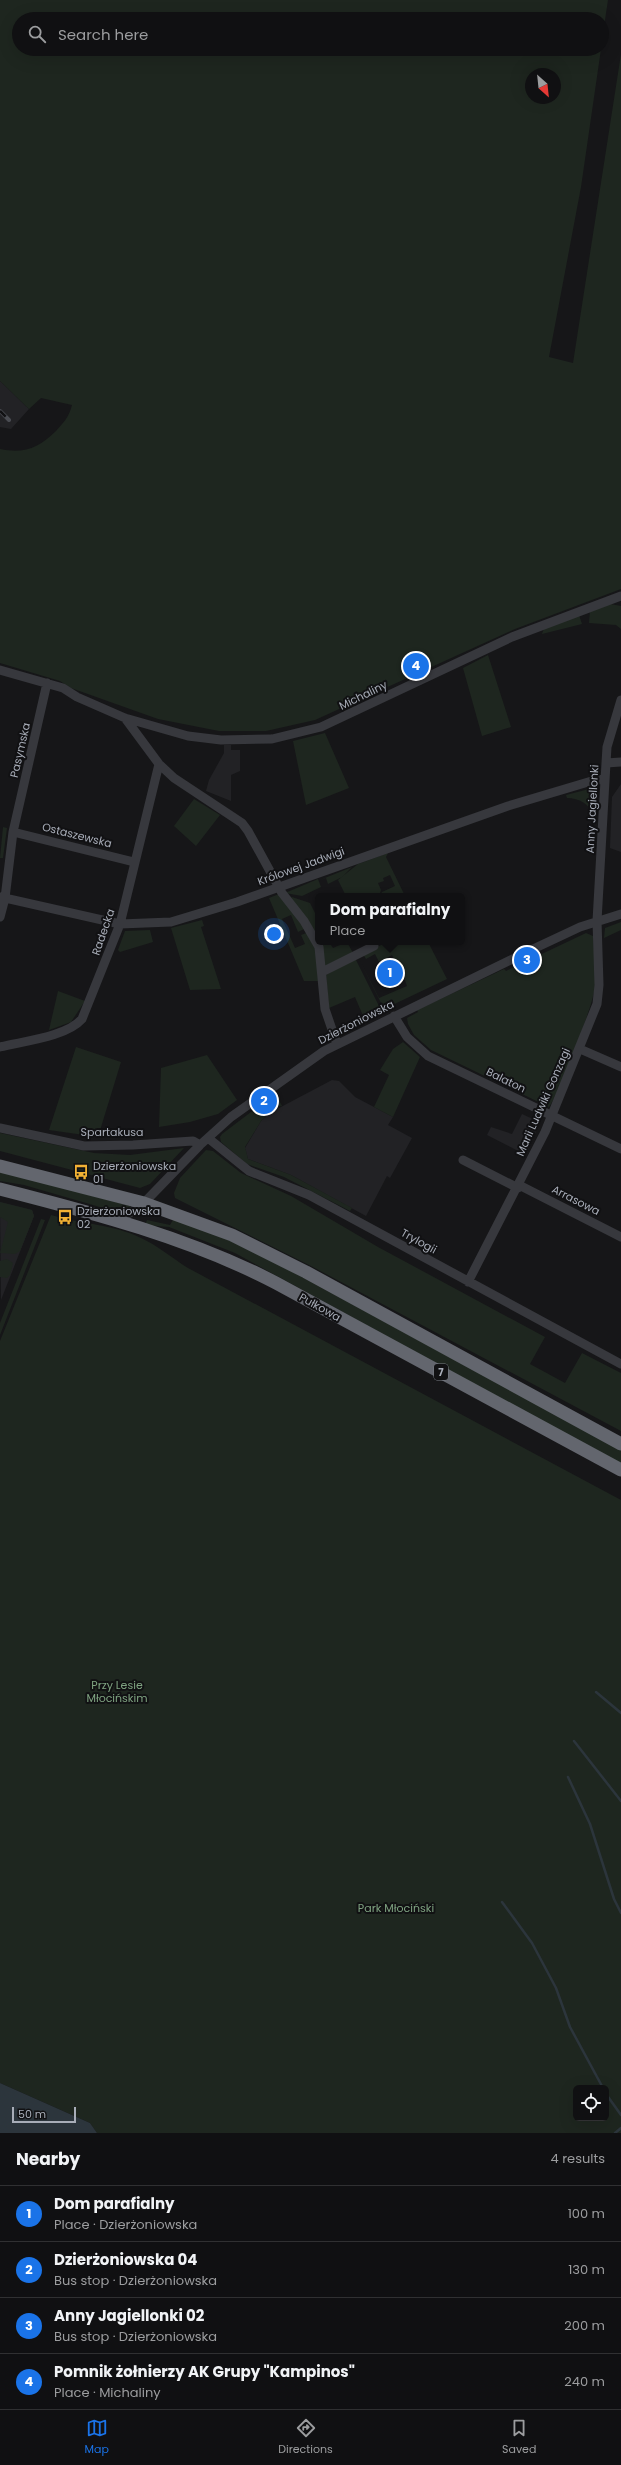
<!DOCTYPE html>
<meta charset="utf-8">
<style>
body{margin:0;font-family:Poppins,sans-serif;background:#19191b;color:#f1f3f6}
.controls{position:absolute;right:12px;bottom:12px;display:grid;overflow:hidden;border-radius:6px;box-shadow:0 4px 16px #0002}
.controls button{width:36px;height:36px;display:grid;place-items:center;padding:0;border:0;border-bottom:1px solid #303032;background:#101012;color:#f1f3f6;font:20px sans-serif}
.compass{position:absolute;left:525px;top:68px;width:36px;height:36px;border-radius:50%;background:#101012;box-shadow:0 4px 16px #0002;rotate:153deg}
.scale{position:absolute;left:12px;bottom:10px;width:64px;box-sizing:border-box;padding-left:4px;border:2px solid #a8adb8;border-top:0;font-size:11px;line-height:14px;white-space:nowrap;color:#a8adb8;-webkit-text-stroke:3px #111113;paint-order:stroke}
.you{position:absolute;left:274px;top:934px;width:14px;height:14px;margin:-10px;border:3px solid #fff;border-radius:50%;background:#1a73e8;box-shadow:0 0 0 6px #1a73e833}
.badge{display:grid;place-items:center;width:26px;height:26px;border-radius:50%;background:#1a73e8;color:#fff;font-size:13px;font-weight:700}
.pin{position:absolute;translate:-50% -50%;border:2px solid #fff;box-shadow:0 1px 4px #0006}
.popup{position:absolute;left:315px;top:893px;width:150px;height:52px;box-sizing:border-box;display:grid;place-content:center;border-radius:6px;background:#101012;filter:drop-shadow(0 1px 3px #0005);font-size:13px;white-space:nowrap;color:#9c9d9f}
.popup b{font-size:15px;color:#f1f3f6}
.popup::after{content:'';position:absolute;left:50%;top:100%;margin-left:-8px;border:8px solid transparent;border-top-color:#101012}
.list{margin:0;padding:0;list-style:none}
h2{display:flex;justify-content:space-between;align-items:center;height:52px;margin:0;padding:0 16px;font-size:17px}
h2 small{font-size:13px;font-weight:400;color:#9c9d9f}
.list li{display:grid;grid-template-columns:26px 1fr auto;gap:12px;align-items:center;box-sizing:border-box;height:56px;padding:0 16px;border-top:1px solid #303032}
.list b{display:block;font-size:15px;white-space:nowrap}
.list p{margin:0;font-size:13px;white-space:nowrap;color:#9c9d9f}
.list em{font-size:13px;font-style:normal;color:#9c9d9f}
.icon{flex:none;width:22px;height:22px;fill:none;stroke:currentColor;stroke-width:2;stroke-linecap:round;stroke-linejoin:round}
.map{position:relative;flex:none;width:621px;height:2133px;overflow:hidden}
.search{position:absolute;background:#101012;box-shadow:0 4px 16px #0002;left:12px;right:12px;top:12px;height:44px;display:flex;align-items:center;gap:10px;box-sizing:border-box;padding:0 14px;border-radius:22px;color:#9c9d9f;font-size:15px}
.sheet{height:276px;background:#101012}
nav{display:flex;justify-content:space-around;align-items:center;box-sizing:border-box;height:56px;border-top:1px solid #303032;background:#101012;font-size:11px;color:#9c9d9f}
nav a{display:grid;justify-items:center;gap:2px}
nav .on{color:#1a73e8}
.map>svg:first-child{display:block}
.built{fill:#222225}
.green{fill:#1e261f;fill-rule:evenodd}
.water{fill:#2c353c}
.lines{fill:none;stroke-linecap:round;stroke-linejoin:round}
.stream{stroke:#2c353c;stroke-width:2.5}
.minor{stroke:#37383d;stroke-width:9}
.highway{stroke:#63666e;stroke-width:13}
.rail-casing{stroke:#4a4c52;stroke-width:4}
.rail{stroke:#111113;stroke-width:2.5;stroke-dasharray:8;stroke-linecap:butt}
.labels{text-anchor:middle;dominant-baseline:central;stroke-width:4;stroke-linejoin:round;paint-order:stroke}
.shield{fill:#111113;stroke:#7b7e86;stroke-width:1}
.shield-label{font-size:10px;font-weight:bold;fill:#a8adb8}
.street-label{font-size:11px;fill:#a8adb8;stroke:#111113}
.poi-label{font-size:11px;fill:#a8adb8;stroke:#111113;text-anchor:start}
.park-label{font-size:11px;fill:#7fa381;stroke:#111113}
</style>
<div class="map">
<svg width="621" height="2133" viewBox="0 0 621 2133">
<rect width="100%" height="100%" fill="#161618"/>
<path class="built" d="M0,381L29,409L11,429L0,427Z
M224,745H231V750H240V771L231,775V801L206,791L209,780L224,753Z
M621,784V852L610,848L612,797Z
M332,1080L339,1081L355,1097L393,1117L388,1125L412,1138L390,1178L387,1176L366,1216L291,1175L248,1159L245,1148L261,1121L276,1107L279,1108Z
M522,1114L537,1121L538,1127L526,1155L487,1135L491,1127L512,1134Z
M0,1202L32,1210L34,1216L1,1300Z"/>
<path class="green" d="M0,0H608L602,40V19H19V49H601L581,187L549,357L573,363L621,54V589L515,629L315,720L266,731H219L158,719L71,688L60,681L0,663V449C24,454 39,448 56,431C64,422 69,417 72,405L41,398L29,409L0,381ZM531,74H555V98H531Z
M610,604L621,606V629L616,625L589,623L590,611Z
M579,615L582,624L542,634L544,628Z
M488,655L511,727L482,736L463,668Z
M325,733L349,788L306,805L293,741Z
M589,789L598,792L596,816H593C590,804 579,798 567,798L566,795Z
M194,799L220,815L196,846L174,826Z
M3,827L7,828L3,858H0Z
M388,853L386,857L405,896H380L382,892L395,886L390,875L383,878L384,881L378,883L381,890L379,896H346L338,880L358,864Z
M352,867L342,877L328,884L326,878L320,880Z
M318,879L321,887L302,896L285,893Z
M279,894L306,928L298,932L291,915L282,919L295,948L305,944L301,935L309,932L317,947L318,981H304L269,898Z
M292,897L310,903L318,919V940L290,899Z
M202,920L204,926L201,927L221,989L190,990L171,928Z
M621,922V930L604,938L605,928Z
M150,930L153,942L120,952L118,950L125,931Z
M586,933L593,936C594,954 597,973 594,992C592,1007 558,1097 549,1107L431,1050L414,1035L408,1024L407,1018L418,1012L417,1010L504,969L506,971Z
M319,942H329L333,948L347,942L353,953L325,966Z
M380,942H428L447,979L384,1009L358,957L379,998L407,986L403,974H401L392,955L379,962L375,954L366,959L363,954L381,945Z
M355,958L381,1010L364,1018L355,997L329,1008L326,975Z
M58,991L85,1001L71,1022L49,1030Z
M403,1042L420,1057L393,1117L374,1107L389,1075L380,1070L393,1049Z
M76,1047L121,1062L98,1137L49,1130Z
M207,1055L237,1100L218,1114L190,1122L159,1127L161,1068Z
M272,1096L278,1098L282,1106L276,1107L261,1121L245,1147L248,1159L291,1175L352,1208L350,1211L284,1177L247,1164L221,1142L220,1137L222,1134Z
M0,1133L94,1153L130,1155L184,1148L150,1184L140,1188L0,1151Z
M206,1150L213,1151L241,1173L291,1196L378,1247L545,1337L530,1364L565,1383L582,1353L621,1373V1431L311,1266L175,1198L174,1193L180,1178Z
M0,1171L130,1206V1209L117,1212L24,1185L0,1181Z
M0,1202L32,1210L34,1216L20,1251L15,1254L0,1253L8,1222L0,1217Z
M51,1215C80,1224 113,1224 141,1238C157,1245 172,1258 188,1268L621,1500V2133H97L90,2123L0,2083V1341ZM576,2088H606V2118H576Z
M174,1218L211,1232L265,1257L621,1450V1464L235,1253L169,1227L145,1225L147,1220L170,1225Z
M41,1219L45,1220L0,1335V1323Z
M7,1259L13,1263L10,1275L7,1278L0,1277V1261Z"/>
<path class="water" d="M0,2083L90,2123L97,2133H0Z"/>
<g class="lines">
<path class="stream" d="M596,1692L621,1713
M574,1741L621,1801
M568,1777L590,1824L614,1899L621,1913
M502,1902L532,1943L556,1988L570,2027L603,2088
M606,2094L621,2115
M615,2133L621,2128"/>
<path class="minor" d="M0,670L63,688L77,697L125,718L188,736L221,740L272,739L321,727L512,637L621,596
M125,718L159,764L174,778L242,823L248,831L282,893L304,921L319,947L325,1009L337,1044
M606,763L621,762
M13,832L134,862
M0,897L120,924L171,922L237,902L508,806L595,780L605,779
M0,917L5,898L13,832L47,683
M322,972L374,946
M394,1016L407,1037L428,1056L621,1149
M0,1047C24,1041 66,1037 82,1019L120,924L159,764
M580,1049L621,1067
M0,1128L84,1146L133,1145L193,1141L200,1145
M208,1138L249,1171L309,1195L621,1364
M463,1160L518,1188
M519,1185L621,1237
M110,1215H126L140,1207L200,1145L231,1117L324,1051L531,950L580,927L621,914
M468,1282L545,1132L597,1004L599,985L597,921L606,763L607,747L621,700"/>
<path class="highway" d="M0,1166L144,1203L232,1235L306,1272L621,1444
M0,1189C94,1213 190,1238 276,1283L621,1470"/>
<g class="rail-casing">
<path id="rail" d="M0,411L9,420"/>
</g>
<use href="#rail" class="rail"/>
</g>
<defs>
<g id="bus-bare" transform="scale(1.2)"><path d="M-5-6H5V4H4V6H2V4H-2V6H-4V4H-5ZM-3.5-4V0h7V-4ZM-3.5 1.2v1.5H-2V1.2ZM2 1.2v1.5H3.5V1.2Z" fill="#f2b134" stroke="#111113" stroke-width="2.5" paint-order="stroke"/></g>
</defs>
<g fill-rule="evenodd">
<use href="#bus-bare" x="81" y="1172"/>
<use href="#bus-bare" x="65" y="1217"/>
</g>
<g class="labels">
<rect class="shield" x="434" y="1364" width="14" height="16" rx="3"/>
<g class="shield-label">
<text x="441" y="1372">7</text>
</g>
<g class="street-label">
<text transform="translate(363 695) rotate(-26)">Michaliny</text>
<text transform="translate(20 750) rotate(-77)">Pasymska</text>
<text transform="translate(592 809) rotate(-87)">Anny Jagiellonki</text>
<text transform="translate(77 835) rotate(14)">Ostaszewska</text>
<text transform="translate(301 866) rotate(-20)">Królowej Jadwigi</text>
<text transform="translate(103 932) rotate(-71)">Radecka</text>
<text transform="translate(356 1022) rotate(-27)">Dzierżoniowska</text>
<text transform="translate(506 1080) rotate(26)">Balaton</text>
<text transform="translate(543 1102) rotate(-66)">Marii Ludwiki Gonzagi</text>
<text x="112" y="1132">Spartakusa</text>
<text transform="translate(576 1200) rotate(27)">Arrasowa</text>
<text transform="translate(419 1241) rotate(29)">Trylogii</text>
<text transform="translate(320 1307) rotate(29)">Pułkowa</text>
</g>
<g class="poi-label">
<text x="93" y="1166">Dzierżoniowska<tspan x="93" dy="13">01</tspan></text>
<text x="77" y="1211">Dzierżoniowska<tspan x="77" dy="13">02</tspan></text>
</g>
<g class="park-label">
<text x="117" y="1685">Przy Lesie<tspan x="117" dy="13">Młocińskim</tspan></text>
<text x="396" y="1908">Park Młociński</text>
</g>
</g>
</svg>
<div class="controls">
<button><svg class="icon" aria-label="locate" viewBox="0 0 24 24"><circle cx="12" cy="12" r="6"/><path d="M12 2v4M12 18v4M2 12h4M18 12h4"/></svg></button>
</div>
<svg class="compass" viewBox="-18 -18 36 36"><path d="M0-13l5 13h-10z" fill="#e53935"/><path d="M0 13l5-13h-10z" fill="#9c9d9f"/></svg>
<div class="scale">50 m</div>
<div class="you"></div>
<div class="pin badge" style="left:390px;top:973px">1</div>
<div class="popup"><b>Dom parafialny</b>Place</div>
<div class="pin badge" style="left:264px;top:1101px">2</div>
<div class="pin badge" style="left:527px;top:960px">3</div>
<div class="pin badge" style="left:416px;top:666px">4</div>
<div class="search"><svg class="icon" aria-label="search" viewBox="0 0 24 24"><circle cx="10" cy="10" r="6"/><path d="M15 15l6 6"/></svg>Search here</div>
</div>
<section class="sheet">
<h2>Nearby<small>4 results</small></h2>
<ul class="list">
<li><span class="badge">1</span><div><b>Dom parafialny</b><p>Place · Dzierżoniowska</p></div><em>100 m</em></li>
<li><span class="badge">2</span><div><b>Dzierżoniowska 04</b><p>Bus stop · Dzierżoniowska</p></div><em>130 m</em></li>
<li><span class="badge">3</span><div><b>Anny Jagiellonki 02</b><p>Bus stop · Dzierżoniowska</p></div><em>200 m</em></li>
<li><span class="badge">4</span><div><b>Pomnik żołnierzy AK Grupy &quot;Kampinos&quot;</b><p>Place · Michaliny</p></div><em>240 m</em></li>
</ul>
</section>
<nav>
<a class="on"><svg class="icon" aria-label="map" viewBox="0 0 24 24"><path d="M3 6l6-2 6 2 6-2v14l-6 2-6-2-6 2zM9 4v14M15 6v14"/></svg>Map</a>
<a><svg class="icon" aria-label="directions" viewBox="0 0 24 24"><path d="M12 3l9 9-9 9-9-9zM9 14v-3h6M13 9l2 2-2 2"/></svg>Directions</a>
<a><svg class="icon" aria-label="saved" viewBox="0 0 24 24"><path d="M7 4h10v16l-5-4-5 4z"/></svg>Saved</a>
</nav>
